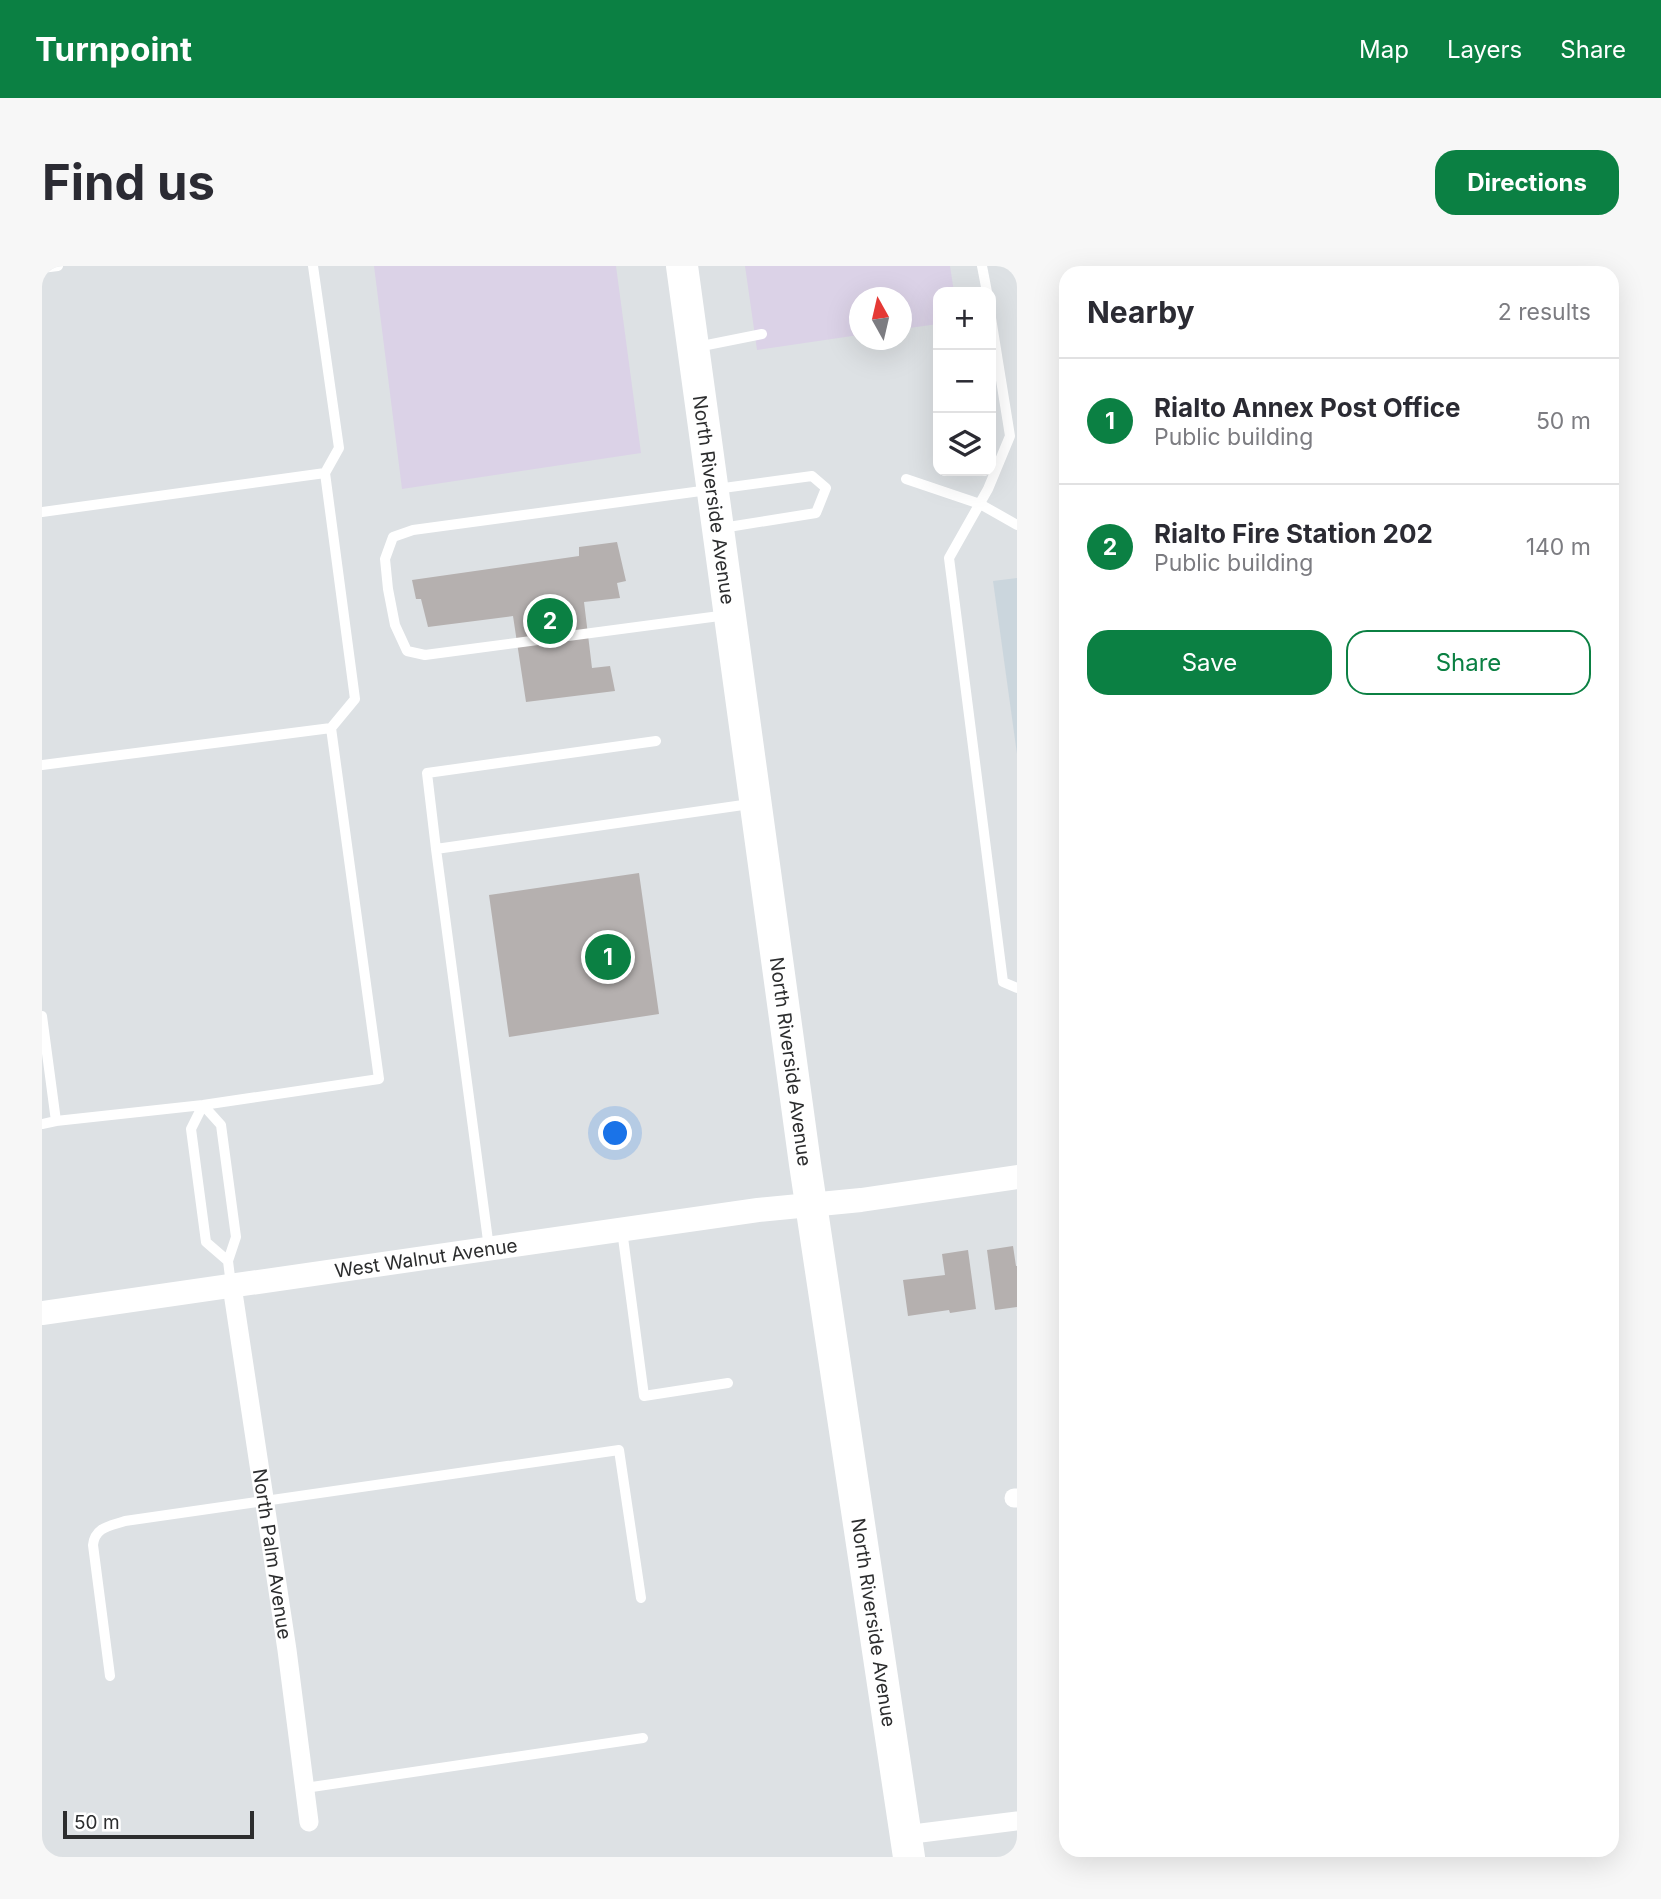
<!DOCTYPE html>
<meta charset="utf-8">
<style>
body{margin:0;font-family:Inter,sans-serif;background:#f7f7f7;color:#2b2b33}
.controls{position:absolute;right:21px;top:21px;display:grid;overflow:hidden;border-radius:14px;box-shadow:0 7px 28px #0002}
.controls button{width:63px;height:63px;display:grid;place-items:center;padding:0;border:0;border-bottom:2px solid #e1e1e2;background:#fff;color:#2b2b33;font:35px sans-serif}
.compass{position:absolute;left:807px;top:21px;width:63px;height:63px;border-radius:50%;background:#fff;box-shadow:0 7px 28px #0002;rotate:352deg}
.scale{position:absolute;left:21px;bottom:18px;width:191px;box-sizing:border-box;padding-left:7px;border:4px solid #2c2d2e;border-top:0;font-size:19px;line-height:24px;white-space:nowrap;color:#2c2d2e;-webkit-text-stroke:5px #fff;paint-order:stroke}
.you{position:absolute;left:574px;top:868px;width:24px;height:24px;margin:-18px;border:5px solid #fff;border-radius:50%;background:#1a73e8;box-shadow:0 0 0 10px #1a73e833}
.badge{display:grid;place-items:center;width:46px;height:46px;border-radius:50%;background:#0b8043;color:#fff;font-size:23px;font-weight:700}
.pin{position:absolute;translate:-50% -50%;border:4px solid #fff;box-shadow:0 2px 7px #0006}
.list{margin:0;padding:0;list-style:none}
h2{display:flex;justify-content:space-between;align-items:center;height:91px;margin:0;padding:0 28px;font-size:30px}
h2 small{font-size:23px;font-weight:400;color:#7c7c81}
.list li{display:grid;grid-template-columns:46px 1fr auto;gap:21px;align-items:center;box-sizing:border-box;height:126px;padding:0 28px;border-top:2px solid #e1e1e2}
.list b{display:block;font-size:26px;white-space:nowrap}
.list p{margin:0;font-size:23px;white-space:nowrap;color:#7c7c81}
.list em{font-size:23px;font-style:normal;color:#7c7c81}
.actions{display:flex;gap:14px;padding:21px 28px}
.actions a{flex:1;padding:16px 0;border:2px solid #0b8043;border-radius:21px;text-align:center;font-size:24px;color:#0b8043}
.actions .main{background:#0b8043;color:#fff}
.icon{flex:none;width:38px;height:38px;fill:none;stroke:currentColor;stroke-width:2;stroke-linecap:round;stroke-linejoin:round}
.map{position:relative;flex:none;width:975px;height:1591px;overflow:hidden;border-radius:21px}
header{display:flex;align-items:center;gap:42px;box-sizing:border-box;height:98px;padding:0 35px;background:#0b8043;color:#fff}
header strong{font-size:33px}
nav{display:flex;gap:38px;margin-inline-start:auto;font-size:24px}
.intro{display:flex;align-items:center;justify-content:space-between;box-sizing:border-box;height:168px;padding:0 42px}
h1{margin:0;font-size:49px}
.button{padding:18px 32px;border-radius:21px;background:#0b8043;color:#fff;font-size:24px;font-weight:700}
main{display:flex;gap:42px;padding:0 42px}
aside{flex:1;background:#fff;border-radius:21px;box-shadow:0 7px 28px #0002}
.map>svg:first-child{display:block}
.commercial{fill:#dbd2e7}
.built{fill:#cbd6dd}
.building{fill:#b5b0af}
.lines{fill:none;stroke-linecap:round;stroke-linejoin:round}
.service{stroke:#fff;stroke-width:10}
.minor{stroke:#fff;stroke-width:19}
.tertiary{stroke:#fff;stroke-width:24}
.primary{stroke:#fff;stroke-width:32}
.labels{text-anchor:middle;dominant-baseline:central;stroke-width:5;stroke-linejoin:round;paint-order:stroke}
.street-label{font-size:19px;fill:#2c2d2e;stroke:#fff}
</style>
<header>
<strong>Turnpoint</strong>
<nav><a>Map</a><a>Layers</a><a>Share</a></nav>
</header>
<div class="intro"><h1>Find us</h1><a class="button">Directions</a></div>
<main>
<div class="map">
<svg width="975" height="1591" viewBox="0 0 975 1591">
<rect width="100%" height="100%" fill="#dde1e4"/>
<path class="commercial" d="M332,0H574L599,187L360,223Z
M703,0H908L912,26H896V58L860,63V32H818L817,69L715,84Z"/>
<path class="built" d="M975,312V488L951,315Z"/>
<path class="building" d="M575,276L584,315L575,317L578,332L542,336L550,402L568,400L573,425L484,436L471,350L386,361L379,333H374L370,314L537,290V281Z
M597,607L617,748L467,771L447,629Z
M971,980L974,1000H975V1041L953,1044L945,984Z
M926,984L934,1043L908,1047L907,1044L866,1050L861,1014L903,1009L900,988Z"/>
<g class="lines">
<path class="service" d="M940,0L945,26
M0,2L16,0
M949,52L968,170L946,223L907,292L961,716L975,722
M655,81L720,68
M864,213L938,238L975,259
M0,246L283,207L297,182L271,0
M680,262L774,247L784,222L770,210L371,264L351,271L343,293L346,323L353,359L365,385L383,389L685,349
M0,499L289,462
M394,583L385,507L614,475
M0,750L14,855L161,839L337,813L289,462L313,433L283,207
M0,858L14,855
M580,964L602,1130L686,1117
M447,982L394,583L708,538
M186,995L164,976L149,863L161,839L179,859L194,971L186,995L189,1019
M68,1410L51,1279C53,1261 68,1260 83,1255L577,1184L599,1332
M263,1522L601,1472"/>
<g class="minor">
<path id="s1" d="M190,1020L245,1384L267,1556"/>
<path d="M972,1232H975"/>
<path d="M863,1569L975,1555"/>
</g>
<path class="tertiary" id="s2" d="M0,1047L716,944L819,934L975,911"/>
<path class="primary" id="s3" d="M640,0L763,898L867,1591"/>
</g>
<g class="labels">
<g class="street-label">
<text stroke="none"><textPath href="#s3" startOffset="236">North Riverside Avenue</textPath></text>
<text stroke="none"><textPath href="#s3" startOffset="803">North Riverside Avenue</textPath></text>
<text stroke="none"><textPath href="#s2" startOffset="388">West Walnut Avenue</textPath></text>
<text stroke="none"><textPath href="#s1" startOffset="271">North Palm Avenue</textPath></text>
<text stroke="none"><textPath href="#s3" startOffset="1370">North Riverside Avenue</textPath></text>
</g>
</g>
</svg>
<div class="controls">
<button>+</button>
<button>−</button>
<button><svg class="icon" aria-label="layers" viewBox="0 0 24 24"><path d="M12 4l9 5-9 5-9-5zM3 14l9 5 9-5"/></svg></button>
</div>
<svg class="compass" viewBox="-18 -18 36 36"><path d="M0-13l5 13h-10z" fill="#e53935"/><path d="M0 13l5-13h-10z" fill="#7c7c81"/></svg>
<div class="scale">50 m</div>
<div class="you"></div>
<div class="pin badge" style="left:566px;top:691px">1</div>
<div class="pin badge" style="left:508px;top:355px">2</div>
</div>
<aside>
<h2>Nearby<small>2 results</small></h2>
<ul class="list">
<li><span class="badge">1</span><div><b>Rialto Annex Post Office</b><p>Public building</p></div><em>50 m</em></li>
<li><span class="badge">2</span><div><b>Rialto Fire Station 202</b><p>Public building</p></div><em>140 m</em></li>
</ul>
<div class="actions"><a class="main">Save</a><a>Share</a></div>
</aside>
</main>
